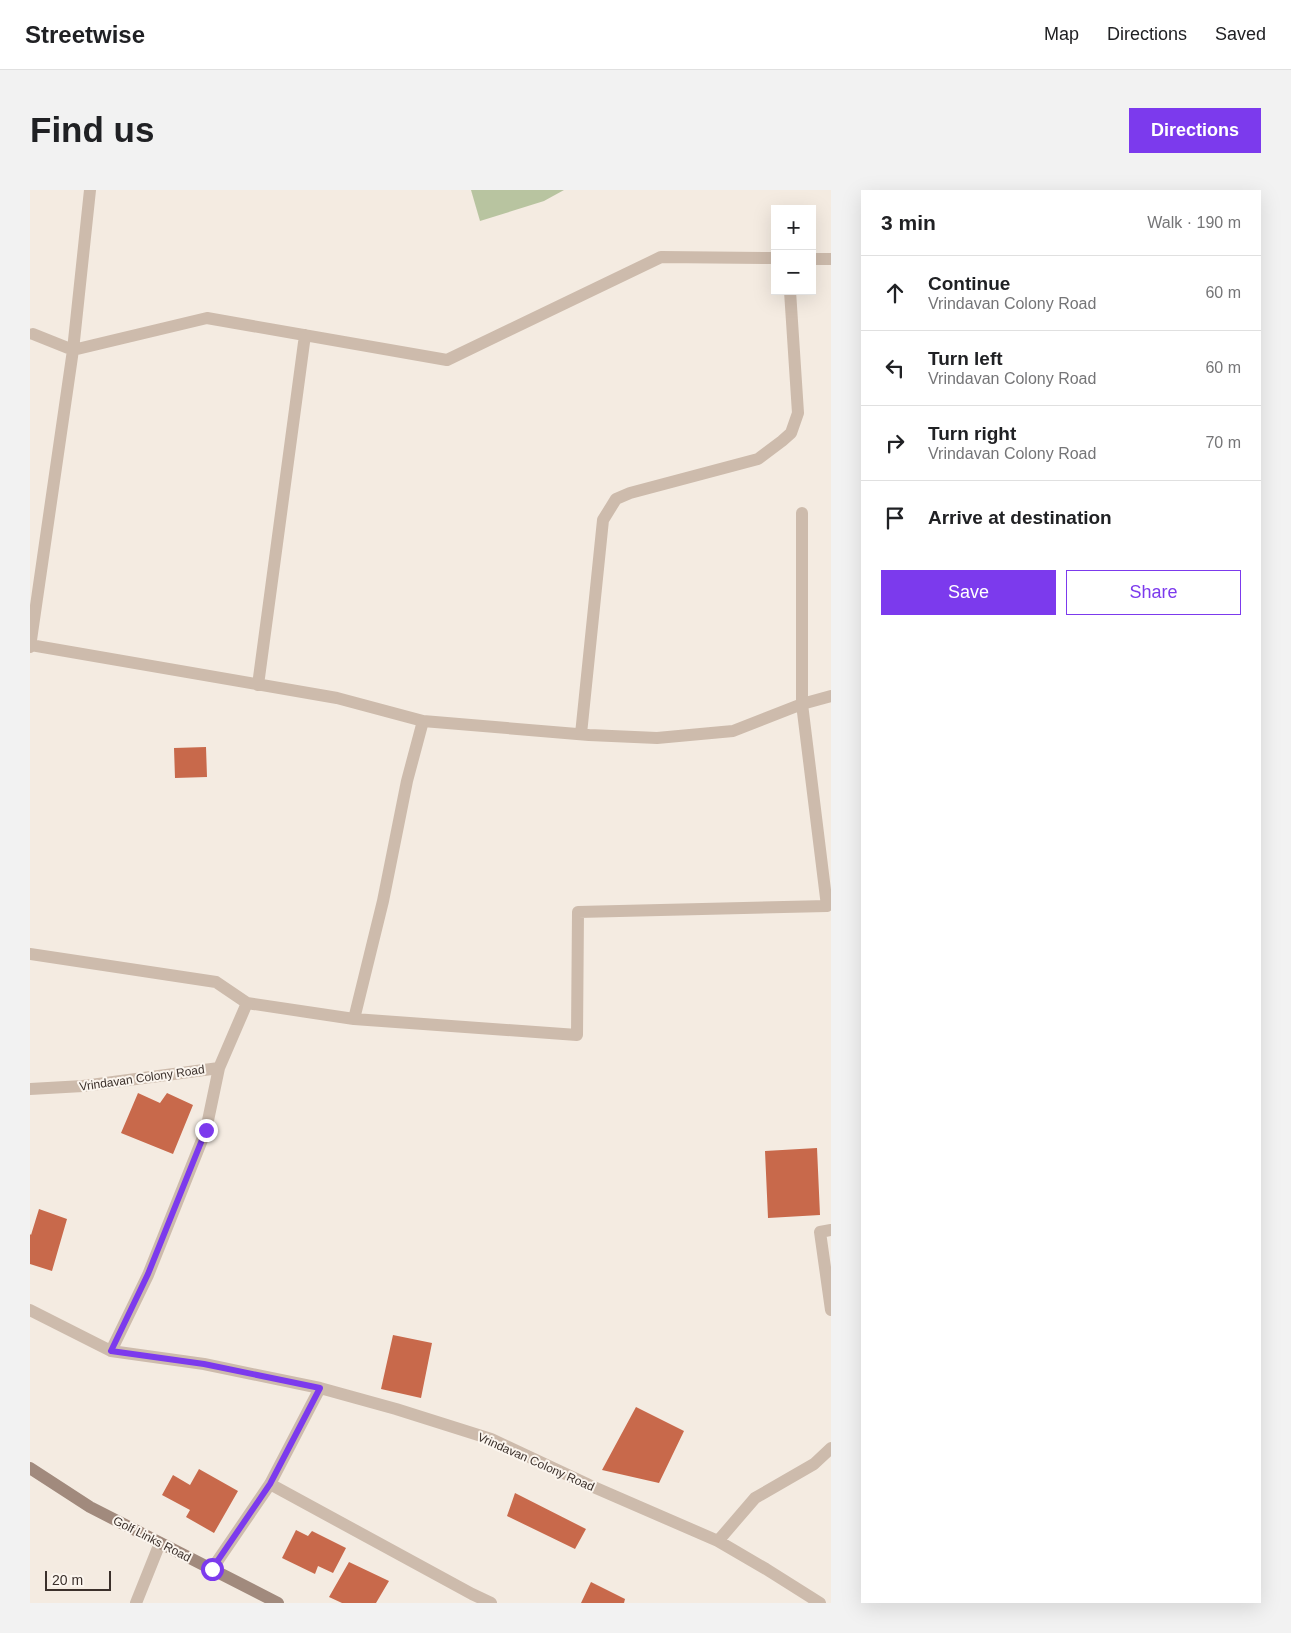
<!DOCTYPE html>
<meta charset="utf-8">
<style>
body{margin:0;font-family:Helvetica,sans-serif;background:#f2f2f2;color:#202124}
.controls{position:absolute;right:15px;top:15px;display:grid;overflow:hidden;border-radius:0px;box-shadow:0 5px 20px #0002}
.controls button{width:45px;height:45px;display:grid;place-items:center;padding:0;border:0;border-bottom:1px solid #e0e0e0;background:#fff;color:#202124;font:25px sans-serif}
.scale{position:absolute;left:15px;bottom:12px;width:66px;box-sizing:border-box;padding-left:5px;border:2px solid #3b302b;border-top:0;font-size:14px;line-height:18px;white-space:nowrap;color:#3b302b;-webkit-text-stroke:4px #fbf5ee;paint-order:stroke}
.stop{position:absolute;width:15px;height:15px;margin:-11px;border:4px solid #7c3aed;border-radius:50%;background:#fff}
.stop.end{background:#7c3aed;border-color:#fff;box-shadow:0 1px 5px #0008}
.list{margin:0;padding:0;list-style:none}
h2{display:flex;justify-content:space-between;align-items:center;height:65px;margin:0;padding:0 20px;font-size:21px}
h2 small{font-size:16px;font-weight:400;color:#757577}
.list li{display:grid;grid-template-columns:32px 1fr auto;gap:15px;align-items:center;box-sizing:border-box;height:75px;padding:0 20px;border-top:1px solid #e0e0e0}
.list b{display:block;font-size:19px;white-space:nowrap}
.list p{margin:0;font-size:16px;white-space:nowrap;color:#757577}
.list em{font-size:16px;font-style:normal;color:#757577}
.actions{display:flex;gap:10px;padding:15px 20px}
.actions a{flex:1;padding:11px 0;border:1px solid #7c3aed;border-radius:0px;text-align:center;font-size:18px;color:#7c3aed}
.actions .main{background:#7c3aed;color:#fff}
.icon{flex:none;width:28px;height:28px;fill:none;stroke:currentColor;stroke-width:2;stroke-linecap:round;stroke-linejoin:round}
.map{position:relative;flex:none;width:801px;height:1413px;overflow:hidden;border-radius:0px}
header{display:flex;align-items:center;gap:30px;box-sizing:border-box;height:70px;padding:0 25px;background:#fff;border-bottom:1px solid #e0e0e0}
header strong{font-size:24px}
nav{display:flex;gap:28px;margin-inline-start:auto;font-size:18px}
.intro{display:flex;align-items:center;justify-content:space-between;box-sizing:border-box;height:120px;padding:0 30px}
h1{margin:0;font-size:35px}
.button{padding:12px 22px;border-radius:0px;background:#7c3aed;color:#fff;font-size:18px;font-weight:700}
main{display:flex;gap:30px;padding:0 30px}
aside{flex:1;background:#fff;border-radius:0px;box-shadow:0 5px 20px #0002}
.map>svg:first-child{display:block}
.green{fill:#b8c4a0}
.building{fill:#c8694b}
.lines{fill:none;stroke-linecap:round;stroke-linejoin:round}
.street{stroke:#cdbbac;stroke-width:12}
.secondary{stroke:#a18a7d;stroke-width:12}
.route{stroke:#7c3aed;stroke-width:6}
.labels{text-anchor:middle;dominant-baseline:central;stroke-width:4;stroke-linejoin:round;paint-order:stroke}
.street-label{font-size:12px;fill:#3b302b;stroke:#fbf5ee}
</style>
<header>
<strong>Streetwise</strong>
<nav><a>Map</a><a>Directions</a><a>Saved</a></nav>
</header>
<div class="intro"><h1>Find us</h1><a class="button">Directions</a></div>
<main>
<div class="map">
<svg width="801" height="1413" viewBox="0 0 801 1413">
<rect width="100%" height="100%" fill="#f4ebe1"/>
<path class="green" d="M441,0H534L514,11L450,31Z"/>
<path class="building" d="M176,557L177,587L145,588L144,558Z
M108,903L130,913L137,903L163,915L143,964L91,943Z
M787,958L790,1025L738,1028L735,961Z
M9,1019L37,1029L22,1081L0,1074V1044L1,1045Z
M363,1145L402,1153L391,1208L351,1199Z
M606,1217L654,1241L629,1293L572,1280Z
M169,1279L208,1301L184,1343L156,1327L160,1320L132,1305L143,1285L160,1295Z
M485,1303L556,1339L545,1359L477,1326Z
M266,1340L278,1346L282,1341L316,1358L303,1383L288,1376L285,1384L252,1368Z
M319,1372L359,1391L346,1413H312L299,1407Z
M561,1392L595,1409L594,1413H551Z"/>
<g class="lines">
<path class="street" d="M782,69H801
M3,144L43,160L177,128L417,170L631,67L745,68
M772,323V514L801,506
M0,455L307,508L393,531
M0,457L43,160L60,0
M228,495L275,145
M551,544L573,330L586,309L600,303L728,269L752,251L761,243L768,223L760,101
M0,764L186,792L217,813L189,878
M217,813L324,829L353,711L377,591L393,531L559,545L627,548L703,541L772,514L797,716L548,722L547,845L324,829
M0,899L53,896L189,878L176,940L118,1085L81,1161L174,1174L290,1198L240,1294L182,1379
M801,1040L790,1042L801,1120
M0,1120L81,1161
M290,1198L366,1219L461,1249L559,1295L688,1351L736,1379L790,1413
M240,1294L442,1404L461,1413
M688,1351L725,1308L784,1274L801,1258
M106,1413L130,1353"/>
<path class="secondary" d="M0,1278L60,1317L248,1413"/>
</g>
<g class="lines">
<path class="route" d="M176,940L118,1084L81,1161L174,1174L290,1198L240,1294L182,1379"/>
</g>
<g class="labels">
<g class="street-label">
<text transform="translate(112 888) rotate(-8)">Vrindavan Colony Road</text>
<text transform="translate(506 1272) rotate(24)">Vrindavan Colony Road</text>
<text transform="translate(122 1349) rotate(27)">Golf Links Road</text>
</g>
</g>
</svg>
<div class="controls">
<button>+</button>
<button>−</button>
</div>
<div class="scale">20 m</div>
<div class="stop" style="left:182px;top:1379px"></div>
<div class="stop end" style="left:176px;top:940px"></div>
</div>
<aside>
<h2>3 min<small>Walk · 190 m</small></h2>
<ul class="list">
<li><svg class="icon" aria-label="ahead" viewBox="0 0 24 24"><path d="M12 20V5M6 11l6-6 6 6"/></svg><div><b>Continue</b><p>Vrindavan Colony Road</p></div><em>60 m</em></li>
<li><svg class="icon" aria-label="left" viewBox="0 0 24 24"><path d="M17 20v-9H6M10 6l-5 5 5 5"/></svg><div><b>Turn left</b><p>Vrindavan Colony Road</p></div><em>60 m</em></li>
<li><svg class="icon" aria-label="right" viewBox="0 0 24 24"><path d="M7 20v-9h11M14 6l5 5-5 5"/></svg><div><b>Turn right</b><p>Vrindavan Colony Road</p></div><em>70 m</em></li>
<li><svg class="icon" aria-label="arrive" viewBox="0 0 24 24"><path d="M6 21V4h12l-3 4 3 4H6"/></svg><div><b>Arrive at destination</b></div></li>
</ul>
<div class="actions"><a class="main">Save</a><a>Share</a></div>
</aside>
</main>
